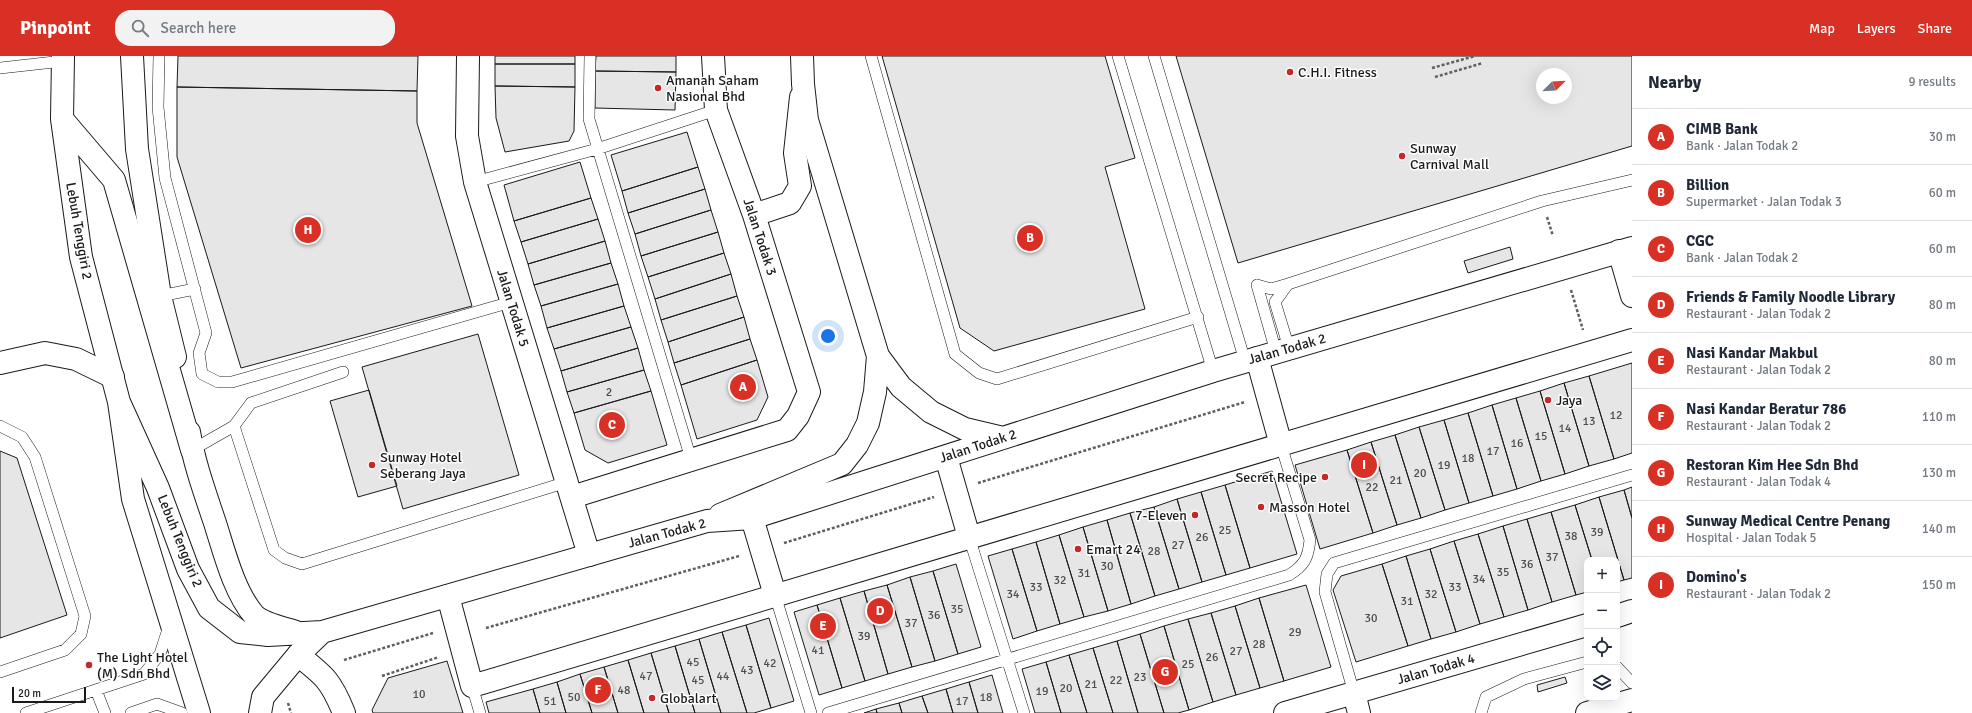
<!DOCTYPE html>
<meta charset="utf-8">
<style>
body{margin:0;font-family:Signika,sans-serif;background:#f2f2f3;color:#1f2937}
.controls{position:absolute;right:12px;bottom:12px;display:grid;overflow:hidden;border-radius:8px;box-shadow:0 4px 16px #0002}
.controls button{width:36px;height:36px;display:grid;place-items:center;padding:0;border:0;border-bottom:1px solid #e0e1e3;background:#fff;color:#1f2937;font:20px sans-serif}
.compass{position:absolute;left:1536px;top:12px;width:36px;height:36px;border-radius:50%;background:#fff;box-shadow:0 4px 16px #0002;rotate:66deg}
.scale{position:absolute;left:12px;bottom:10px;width:74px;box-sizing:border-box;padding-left:4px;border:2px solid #1a1a1a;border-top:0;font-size:11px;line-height:14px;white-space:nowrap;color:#1a1a1a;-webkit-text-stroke:3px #fff;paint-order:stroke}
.you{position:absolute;left:828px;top:280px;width:14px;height:14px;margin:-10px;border:3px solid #fff;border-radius:50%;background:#1a73e8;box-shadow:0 0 0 6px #1a73e833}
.badge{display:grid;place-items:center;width:26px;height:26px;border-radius:50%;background:#d93025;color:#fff;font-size:13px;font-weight:700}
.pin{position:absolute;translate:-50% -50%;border:2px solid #fff;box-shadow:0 1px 4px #0006}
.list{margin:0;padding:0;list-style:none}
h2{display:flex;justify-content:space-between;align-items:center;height:52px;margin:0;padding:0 16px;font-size:17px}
h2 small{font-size:13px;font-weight:400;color:#747a83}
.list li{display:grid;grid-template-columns:26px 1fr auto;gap:12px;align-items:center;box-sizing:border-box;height:56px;padding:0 16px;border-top:1px solid #e0e1e3}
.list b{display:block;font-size:15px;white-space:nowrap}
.list p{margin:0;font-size:13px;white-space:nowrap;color:#747a83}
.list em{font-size:13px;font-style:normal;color:#747a83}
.icon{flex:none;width:22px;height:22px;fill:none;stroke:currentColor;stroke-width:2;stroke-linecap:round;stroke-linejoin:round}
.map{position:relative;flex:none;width:1632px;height:657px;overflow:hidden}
header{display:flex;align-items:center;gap:24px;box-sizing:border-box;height:56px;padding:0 20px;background:#d93025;color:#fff}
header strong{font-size:19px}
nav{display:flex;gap:22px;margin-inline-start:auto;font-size:14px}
.search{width:280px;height:36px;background:#f2f2f3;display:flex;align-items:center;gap:10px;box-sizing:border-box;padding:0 14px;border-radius:16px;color:#747a83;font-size:15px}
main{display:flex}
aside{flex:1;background:#fff}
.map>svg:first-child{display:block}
.building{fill:#e6e6e6;stroke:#1a1a1a;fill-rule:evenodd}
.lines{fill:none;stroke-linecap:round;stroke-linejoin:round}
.lane-casing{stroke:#1a1a1a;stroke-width:12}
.street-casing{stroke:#1a1a1a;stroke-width:24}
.secondary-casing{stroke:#1a1a1a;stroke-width:24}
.path{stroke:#5f5f5f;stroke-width:2.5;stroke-dasharray:3 2;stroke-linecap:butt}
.lane{stroke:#fff;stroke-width:11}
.street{stroke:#fff;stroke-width:22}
.secondary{stroke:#fff;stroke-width:22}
.poi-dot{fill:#c62828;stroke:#fff;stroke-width:1.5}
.labels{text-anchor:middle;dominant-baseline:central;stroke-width:3;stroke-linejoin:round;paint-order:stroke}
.number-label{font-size:12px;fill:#4d4d4d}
.poi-label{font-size:14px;fill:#1a1a1a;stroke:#fff;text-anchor:start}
.street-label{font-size:14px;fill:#1a1a1a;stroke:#fff}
</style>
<header>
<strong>Pinpoint</strong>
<div class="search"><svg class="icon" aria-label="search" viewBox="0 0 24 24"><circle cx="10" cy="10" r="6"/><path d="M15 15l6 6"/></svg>Search here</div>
<nav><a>Map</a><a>Layers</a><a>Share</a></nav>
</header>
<main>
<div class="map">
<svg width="1632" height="657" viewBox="0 0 1632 657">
<rect width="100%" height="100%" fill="#fff"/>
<path class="building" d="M178,0H418L417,35L177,31Z
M495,0H575V8H495Z
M596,0H676V16L595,15Z
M882,0H1105L1135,102L1105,111L1145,253L994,295L960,272Z
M1176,0H1632V90L1238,207ZM1542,18H1566V42H1542Z
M495,8H575V31L495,30Z
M595,15L676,16L675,54L595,52Z
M495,30L575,31L574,75L569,85L505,96L496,62Z
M177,31L417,35V67L472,250L241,312L177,101Z
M687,76L698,111L622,135L611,99Z
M580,106L591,142L514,165L504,129Z
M698,111L705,133L628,157L622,135Z
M705,133L711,154L635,178L628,157Z
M591,142L598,163L521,186L514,165Z
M711,154L718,176L641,200L635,178Z
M598,163L605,185L528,208L521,186Z
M718,176L724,197L648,221L641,200Z
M605,185L611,207L534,229L528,208Z
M1510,191L1513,203L1468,217L1464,205Z
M724,197L731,218L655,243L648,221Z
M611,207L618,228L541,250L534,229Z
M731,218L737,240L661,264L655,243Z
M618,228L624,250L547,272L541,250Z
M737,240L744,261L668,286L661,264Z
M624,250L631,271L554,293L547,272Z
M744,261L750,283L674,307L668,286Z
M631,271L638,292L561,315L554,293Z
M478,278L519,419L403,453L362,311Z
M750,283L757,304L681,329L674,307Z
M638,292L644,314L567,336L561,315Z
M757,304L768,341L757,364L697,383L681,329Z
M1632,307V397L1614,403L1589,320Z
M644,314L651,335L574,357L567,336Z
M1589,320L1614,403L1589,410L1564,327Z
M1564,327L1589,410L1565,418L1540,335Z
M369,334L397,430L358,441L330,345Z
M651,335L667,389L608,407L585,394L574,357Z
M1540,335L1565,418L1541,425L1516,342Z
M1516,342L1541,425L1517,433L1492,349Z
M1492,349L1517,433L1493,440L1468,357Z
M1468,357L1493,440L1469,447L1444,364Z
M1444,364L1469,447L1445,454L1419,371Z
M1419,371L1445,454L1421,462L1395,379Z
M1395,379L1421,462L1397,469L1371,386Z
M1371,386L1397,469L1373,477L1347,394Z
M1347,394L1373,477L1320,493L1295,409Z
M0,395L17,402L67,559L0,582Z
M1272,415L1297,498L1250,512L1225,429Z
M1225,429L1250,512L1226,519L1201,436Z
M1632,431V462L1624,434Z
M1624,434L1632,462V522L1624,524L1599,441Z
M1201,436L1226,519L1202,526L1177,443Z
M1599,441L1624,524L1617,526V504H1592L1575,449Z
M1177,443L1202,526L1179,533L1154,451Z
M1575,449L1592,504H1587V536L1576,539L1551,456Z
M1154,451L1179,533L1155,540L1130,457Z
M1551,456L1576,539L1552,546L1527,463Z
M1130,457L1155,540L1131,548L1107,464Z
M1527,463L1552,546L1528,554L1503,470Z
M1107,464L1131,548L1108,555L1083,471Z
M1503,470L1528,554L1504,561L1478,478Z
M1083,471L1108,555L1084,561L1059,479Z
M1478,478L1504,561L1480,568L1454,485Z
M1059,479L1084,561L1060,568L1036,486Z
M1454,485L1480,568L1456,576L1430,493Z
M1036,486L1060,568L1037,575L1012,493Z
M1012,493L1037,575L1013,583L988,500Z
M1430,493L1456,576L1431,583L1406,500Z
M1406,500L1431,583L1408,590L1382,508Z
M956,508L981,591L958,598L933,515Z
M1382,508L1408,590L1356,606L1333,534L1341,520Z
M933,515L958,598L935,605L910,521Z
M910,521L935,605L912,611L887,529Z
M887,529L912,611L888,618L864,535Z
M1306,529L1331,611L1284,625L1259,542Z
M864,535L888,618L865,625L840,542Z
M840,542L865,625L842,632L817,549Z
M1259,542L1284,625L1260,632L1235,550Z
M817,549L842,632L819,639L794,556Z
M1235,550L1260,632L1236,639L1211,557Z
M1211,557L1236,639L1213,646L1188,563Z
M769,562L794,645L771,652L746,569Z
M1188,563L1213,646L1189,654L1164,570Z
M746,569L771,652L754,657H747L722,576Z
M1164,570L1189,654L1178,657H1164L1140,578Z
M722,576L747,657H721L699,583Z
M1140,578L1164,657H1138L1117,585Z
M699,583L721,657H695L675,590Z
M1117,585L1138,657H1113L1093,592Z
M675,590L695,657H669L651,597Z
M1093,592L1113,657H1087L1069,599Z
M651,597L669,657H644L628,604Z
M1069,599L1087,657H1061L1046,606Z
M628,604L644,657H618L604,611Z
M447,605L463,657H373L372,654L388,622Z
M1046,606L1061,657H1035L1022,613Z
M604,611L618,657H592L580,618Z
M580,618L592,657H566L557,626Z
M992,619L1003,657H978L969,626Z
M1565,621L1567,627L1538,636L1537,629Z
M557,626L566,657H540L533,633Z
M969,626L978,657H953L946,633Z
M533,633L540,657H489L486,646Z
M946,633L953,657H928L922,640Z
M922,640L928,657H902L899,647Z
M899,647L902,657H877L876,653Z
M876,653L877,657H864Z"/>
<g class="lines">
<g class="lane-casing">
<path id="lane" d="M159,0L158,51L165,122L206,277L199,297L202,318L218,326H232L511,246
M590,0L589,63L691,403
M871,0L955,298L979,317L997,323L1198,261
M1118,0L1213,315
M1154,0L1245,305
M0,12L63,5
M475,126L597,93L716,54
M1257,229L1276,296
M1257,229L1271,233L1288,228
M160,240L195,233
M1289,292L1275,246L1288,228L1542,145L1632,124
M0,370L22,381L35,401L85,560L81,578L65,594L0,616
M234,370L251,347L343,316
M192,394L234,370L274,494L285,502L302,508L567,426
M969,481L1024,657
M775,539L811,657
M1617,611L1632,627
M472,630L480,657
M96,634L105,657
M1354,637L1325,536L1327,518L1334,507L1632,419
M26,657L144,618L160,598L169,570
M131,657L157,648L182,657
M828,657L1289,519C1305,509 1308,502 1310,484L1281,389
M1481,657L1486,641L1524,623L1587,606"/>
</g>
<g class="street-casing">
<path id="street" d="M132,0L137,93L160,240L175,301
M468,0L467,80L475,126L589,499
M754,159L790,147L800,130L795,97L801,41
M1619,195L1632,240
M1257,302L1281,389
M0,307L45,297L76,303L113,321
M189,376C194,407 205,437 215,467C224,495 234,536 254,559C264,569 286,572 299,577
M946,401L969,481
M572,441L787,374L798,360L809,336L754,159L716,54L713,0
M752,462L775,539
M448,540L472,630L1632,284
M1617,560L1632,555
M298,599C325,620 331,625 344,657
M1354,637L1359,657
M1285,657L1587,569"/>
</g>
<g class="secondary-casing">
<path id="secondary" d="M63,0L62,63L81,201L119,346L133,443L199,657
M802,0L803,28L807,64L878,300L901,331L931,356L965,373L1003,382
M62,63L114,124L192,394
M119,346L158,432L188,513L209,552L240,576L268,579L322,576L707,465L752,462L1213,315L1632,192
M720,459L842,408L857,389L868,367L875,336L878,300
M260,657L263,641L298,599L322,576
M1587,657L1632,644"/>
</g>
<path class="path" d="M1432,12L1475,0
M1435,21L1483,7
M1547,161L1553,180
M1571,234L1583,274
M978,427L1245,346
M784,487L934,441
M486,572L739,500
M344,604L433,577
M382,620L439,601
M288,647L291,657"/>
<use href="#lane" class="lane"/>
<use href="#street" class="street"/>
<use href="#secondary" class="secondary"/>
</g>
<g class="poi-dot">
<circle cx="1290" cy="16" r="4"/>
<circle cx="658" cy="32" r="4"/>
<circle cx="1402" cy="100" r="4"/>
<circle cx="1548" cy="344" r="4"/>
<circle cx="372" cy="409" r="4"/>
<circle cx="1325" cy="421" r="4"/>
<circle cx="1261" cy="451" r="4"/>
<circle cx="1195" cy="459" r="4"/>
<circle cx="1078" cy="493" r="4"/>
<circle cx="89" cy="609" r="4"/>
<circle cx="652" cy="642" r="4"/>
</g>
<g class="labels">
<g class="number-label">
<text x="609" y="336">2</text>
<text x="1616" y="359">12</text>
<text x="1589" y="365">13</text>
<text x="1565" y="372">14</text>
<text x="1541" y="380">15</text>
<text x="1517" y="387">16</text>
<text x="1493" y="395">17</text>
<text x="1468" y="402">18</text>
<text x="1444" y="409">19</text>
<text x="1420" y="417">20</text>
<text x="1396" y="424">21</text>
<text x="1372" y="431">22</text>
<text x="1225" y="474">25</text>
<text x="1597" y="476">39</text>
<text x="1571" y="480">38</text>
<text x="1202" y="481">26</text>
<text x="1178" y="489">27</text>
<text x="1154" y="495">28</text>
<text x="1552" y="501">37</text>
<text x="1527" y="508">36</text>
<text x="1107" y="510">30</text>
<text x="1503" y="516">35</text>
<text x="1084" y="517">31</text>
<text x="1479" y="523">34</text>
<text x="1060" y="524">32</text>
<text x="1036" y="531">33</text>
<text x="1455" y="531">33</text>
<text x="1013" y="538">34</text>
<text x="1431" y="538">32</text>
<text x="1407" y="545">31</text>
<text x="957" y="553">35</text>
<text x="934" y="559">36</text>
<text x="1371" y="562">30</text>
<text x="911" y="567">37</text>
<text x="1295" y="576">29</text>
<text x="864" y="580">39</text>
<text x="1259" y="588">28</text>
<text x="818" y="594">41</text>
<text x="1236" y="595">27</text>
<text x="1212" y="601">26</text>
<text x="693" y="606">45</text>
<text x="770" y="607">42</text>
<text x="1188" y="608">25</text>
<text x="747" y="614">43</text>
<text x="646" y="620">47</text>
<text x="723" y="620">44</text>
<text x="1140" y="621">23</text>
<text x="698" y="624">45</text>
<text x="1116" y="624">22</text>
<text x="1091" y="628">21</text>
<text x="1066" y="632">20</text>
<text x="624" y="634">48</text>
<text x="1042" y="635">19</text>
<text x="419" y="638">10</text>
<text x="574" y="641">50</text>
<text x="986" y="641">18</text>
<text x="550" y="645">51</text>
<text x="962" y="645">17</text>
</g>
<g class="poi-label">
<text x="1298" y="16">C.H.I. Fitness</text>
<text x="666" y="24">Amanah Saham<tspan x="666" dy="16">Nasional Bhd</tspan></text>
<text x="1410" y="92">Sunway<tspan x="1410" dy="16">Carnival Mall</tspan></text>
<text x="1556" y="344">Jaya</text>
<text x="380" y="401">Sunway Hotel<tspan x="380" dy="16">Seberang Jaya</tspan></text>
<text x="1317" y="421" text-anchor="end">Secret Recipe</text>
<text x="1269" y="451">Masson Hotel</text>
<text x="1187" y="459" text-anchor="end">7-Eleven</text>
<text x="1086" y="493">Emart 24</text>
<text x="97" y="601">The Light Hotel<tspan x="97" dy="16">(M) Sdn Bhd</tspan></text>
<text x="660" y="642">Globalart</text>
</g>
<g class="street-label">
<text transform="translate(79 175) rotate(80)">Lebuh Tenggiri 2</text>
<text transform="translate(760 181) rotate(72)">Jalan Todak 3</text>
<text transform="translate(513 252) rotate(73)">Jalan Todak 5</text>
<text transform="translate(1287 293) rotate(-16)">Jalan Todak 2</text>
<text transform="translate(978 390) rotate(-18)">Jalan Todak 2</text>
<text transform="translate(667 477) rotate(-15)">Jalan Todak 2</text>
<text transform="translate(180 485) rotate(68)">Lebuh Tenggiri 2</text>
<text transform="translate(1436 613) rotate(-16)">Jalan Todak 4</text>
</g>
</g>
</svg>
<div class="controls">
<button>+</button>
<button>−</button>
<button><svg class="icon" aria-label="locate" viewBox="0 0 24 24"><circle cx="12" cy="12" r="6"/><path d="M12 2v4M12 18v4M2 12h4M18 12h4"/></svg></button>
<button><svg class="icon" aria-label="layers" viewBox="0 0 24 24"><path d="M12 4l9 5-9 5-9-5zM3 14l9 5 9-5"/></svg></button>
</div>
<svg class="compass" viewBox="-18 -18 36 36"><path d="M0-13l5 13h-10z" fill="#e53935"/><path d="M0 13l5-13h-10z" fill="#747a83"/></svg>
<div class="scale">20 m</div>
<div class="you"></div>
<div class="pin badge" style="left:743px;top:331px">A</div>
<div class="pin badge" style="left:1030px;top:182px">B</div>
<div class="pin badge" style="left:612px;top:369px">C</div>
<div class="pin badge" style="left:880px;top:555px">D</div>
<div class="pin badge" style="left:823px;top:570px">E</div>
<div class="pin badge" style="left:598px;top:634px">F</div>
<div class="pin badge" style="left:1165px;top:616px">G</div>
<div class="pin badge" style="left:308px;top:174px">H</div>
<div class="pin badge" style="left:1364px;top:409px">I</div>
</div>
<aside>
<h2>Nearby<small>9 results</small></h2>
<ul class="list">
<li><span class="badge">A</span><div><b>CIMB Bank</b><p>Bank · Jalan Todak 2</p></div><em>30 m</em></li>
<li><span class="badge">B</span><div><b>Billion</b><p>Supermarket · Jalan Todak 3</p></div><em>60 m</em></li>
<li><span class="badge">C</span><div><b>CGC</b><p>Bank · Jalan Todak 2</p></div><em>60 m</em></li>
<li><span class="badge">D</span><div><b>Friends &amp; Family Noodle Library</b><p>Restaurant · Jalan Todak 2</p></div><em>80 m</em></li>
<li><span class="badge">E</span><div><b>Nasi Kandar Makbul</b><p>Restaurant · Jalan Todak 2</p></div><em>80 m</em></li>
<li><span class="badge">F</span><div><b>Nasi Kandar Beratur 786</b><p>Restaurant · Jalan Todak 2</p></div><em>110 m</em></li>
<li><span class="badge">G</span><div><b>Restoran Kim Hee Sdn Bhd</b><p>Restaurant · Jalan Todak 4</p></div><em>130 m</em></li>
<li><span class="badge">H</span><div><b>Sunway Medical Centre Penang</b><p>Hospital · Jalan Todak 5</p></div><em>140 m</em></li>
<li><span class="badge">I</span><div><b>Domino's</b><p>Restaurant · Jalan Todak 2</p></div><em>150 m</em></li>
</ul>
</aside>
</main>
